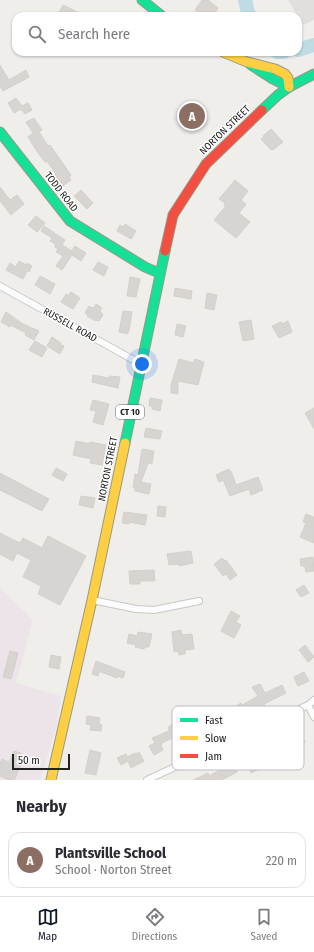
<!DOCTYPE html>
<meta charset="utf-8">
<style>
body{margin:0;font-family:"Fira Sans Condensed",sans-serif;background:#f7f7f7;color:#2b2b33}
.scale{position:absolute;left:12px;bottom:10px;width:58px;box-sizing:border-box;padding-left:4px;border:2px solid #222;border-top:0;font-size:11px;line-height:14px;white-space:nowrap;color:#222;-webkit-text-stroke:3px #fff;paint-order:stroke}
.you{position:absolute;left:142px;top:364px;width:14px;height:14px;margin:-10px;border:3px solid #fff;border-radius:50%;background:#1a73e8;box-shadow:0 0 0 6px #1a73e833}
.badge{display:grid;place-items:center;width:26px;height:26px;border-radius:50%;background:#111827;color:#fff;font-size:13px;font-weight:700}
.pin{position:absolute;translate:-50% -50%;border:2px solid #fff;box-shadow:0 1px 4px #0006}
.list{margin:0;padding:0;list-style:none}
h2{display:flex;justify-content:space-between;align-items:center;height:52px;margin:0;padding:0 16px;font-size:17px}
h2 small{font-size:13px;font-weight:400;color:#7c7c81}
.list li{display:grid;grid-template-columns:26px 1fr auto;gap:12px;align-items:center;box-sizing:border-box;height:56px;margin:0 8px 8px;padding:0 8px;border:1px solid #e1e1e2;border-radius:12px}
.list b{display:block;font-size:15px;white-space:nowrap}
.list p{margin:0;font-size:13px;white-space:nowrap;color:#7c7c81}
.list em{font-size:13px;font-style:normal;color:#7c7c81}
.icon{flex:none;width:22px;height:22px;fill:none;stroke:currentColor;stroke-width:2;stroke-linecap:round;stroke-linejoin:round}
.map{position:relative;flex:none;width:314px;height:780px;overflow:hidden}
.search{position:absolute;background:#fff;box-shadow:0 1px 3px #0004;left:12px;right:12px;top:12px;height:44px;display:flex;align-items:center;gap:10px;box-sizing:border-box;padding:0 14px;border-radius:12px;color:#7c7c81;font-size:15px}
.sheet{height:116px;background:#fff}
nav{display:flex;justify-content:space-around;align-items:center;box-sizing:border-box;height:56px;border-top:1px solid #e1e1e2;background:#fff;font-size:11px;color:#7c7c81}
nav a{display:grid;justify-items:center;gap:2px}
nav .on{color:#111827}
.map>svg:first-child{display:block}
.industrial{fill:#ede4e9}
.parking{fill:#e0dfde}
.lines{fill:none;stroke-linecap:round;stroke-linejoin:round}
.river{stroke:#bfdbe3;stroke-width:14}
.building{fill:#d7d4d2;stroke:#d3d0cc}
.street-casing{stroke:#c9c8c7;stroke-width:8}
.fast-casing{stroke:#999a82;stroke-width:11}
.slow-casing{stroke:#999a82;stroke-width:11}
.jam-casing{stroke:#999a82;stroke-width:11}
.street{stroke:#fdfcfc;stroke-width:6}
.fast{stroke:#16e098;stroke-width:9}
.slow{stroke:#ffcf43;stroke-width:9}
.jam{stroke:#f24e42;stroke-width:9}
.labels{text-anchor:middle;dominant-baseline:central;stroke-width:3;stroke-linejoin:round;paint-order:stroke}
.shield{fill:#fff;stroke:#646464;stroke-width:1}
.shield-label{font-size:9px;font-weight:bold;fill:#222}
.street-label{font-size:10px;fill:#222;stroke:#fff}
.key{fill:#fff;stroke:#bdbdbd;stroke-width:1}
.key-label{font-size:11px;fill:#222}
</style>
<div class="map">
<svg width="314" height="780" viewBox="0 0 314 780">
<rect width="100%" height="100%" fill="#f0eeeb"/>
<path class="industrial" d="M0,588L33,620L16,683L61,696L57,725L40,780H0Z"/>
<path class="parking" d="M288,0H314V20L303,25Z"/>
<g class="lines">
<path class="river" d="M245,0L249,16
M298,50L314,45
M277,52H284"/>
</g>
<path class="building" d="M202,0H208L218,8L213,16H204L195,10Z
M63,5L85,16H57Z
M0,65L9,80L26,70L29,77L3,91L0,87Z
M16,98L22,106L28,103L32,110L25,114L21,109L14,113L8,103Z
M34,118L42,130L39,132L48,146L50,145L71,175L69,177L71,180L63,186L55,175L56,174L47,161L45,162L38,153L28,137L33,133L26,122Z
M271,129L283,142L273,150L272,149L271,150L261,139L264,137L263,136Z
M235,180L248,191L241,200L246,204L239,213L250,222L236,238L214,220L226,206L224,205L225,203L219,199Z
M0,187L10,200L17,195L24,204L11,215L0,201Z
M81,190L93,203L87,209L74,196Z
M36,216L45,223L37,232L28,225Z
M125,224L136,231L131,239L117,231L120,225L123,227Z
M44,226L65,240L62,245L72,251L75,246L86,253L81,261L72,255L62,270L56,266L63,256L56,252L58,249L55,247V244L50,241L52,238L41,231Z
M19,261L26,265L27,263L32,266L29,272L27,271L23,279L6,270L10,263L16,267Z
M98,262L108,267L104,276L93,270Z
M40,276L55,284L50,294L35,285Z
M130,277L140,279L136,297L127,296Z
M175,288L192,291L191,299L174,296Z
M71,292L80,298L73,309L61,302L66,294L69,295Z
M207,293L217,295L214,310L205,308Z
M96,304L102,308L100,311L103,315L99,321L97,320L96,321L87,316L88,315L85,313L89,306L92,308V307L94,308Z
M123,311L132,312L129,331H128V334L119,332Z
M6,312L23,324L39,331L34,340L25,335L26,333L11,325L10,327L1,322Z
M251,320L254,339L243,341L239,322Z
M288,321L292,332L279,338L272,326L281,322L282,324Z
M177,324L186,326L183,337L175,335Z
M52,337L61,343L60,345L64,346L60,354L47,346Z
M35,341L47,348L42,357L29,350Z
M179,359L193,363L195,359L204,362L198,385L178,381V394L171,393V385Z
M93,375L109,378V376L120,377L118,388L92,382Z
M150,398L162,400L160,411L152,409V406H149Z
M93,400L109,404L103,425L93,422L96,411L90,410Z
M314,408V429L305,413Z
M146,428L162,431L160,439L144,437Z
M76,441L90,444V442L106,445L102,465L90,463L91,459L73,455Z
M142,449L154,451L152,464L148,463L141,482L151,484L149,494L135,491V488L133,487L135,474L138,475Z
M56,468L67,474L63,481L52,475Z
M229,469L230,472L231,471L236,485L258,477L263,490L251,495L249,489L230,496L223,480L219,482L216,475Z
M0,473L49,499L42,511L0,490Z
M81,496L95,498L93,508L79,505Z
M158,506L166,507L165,517L157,516Z
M124,512L147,515L145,525L129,522V524L122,523Z
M306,514L314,517V543L300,537L306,523L303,522Z
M0,533L20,543L23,538L42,548L48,536L86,556L60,605L38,594L41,586L23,577L31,560L17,553L13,561L0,554Z
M191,551L193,563L179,566V564L169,565L167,554Z
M313,557L314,571L306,572L305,566H301L300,559Z
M222,558L225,561L226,560L237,575L230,580L226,574L223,576L214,564Z
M154,570L155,581H140V584H130L129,571Z
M304,585L309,593L301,597L296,590Z
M231,611L240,616L236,622L241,625L234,638L221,631Z
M181,630L182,635L192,634L194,649L185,650V654L179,655L178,651L174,652L172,632Z
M138,632L152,634L149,647H145L144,649L135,647L136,645L127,643L129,634L137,636Z
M305,645L314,657L308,662L299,650Z
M10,651L18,653L11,679L3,677Z
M51,655L61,657L59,669L49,667Z
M96,661L125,672L123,678L117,676V678L101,672H99L98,676L92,674Z
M304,672L309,681L298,686L294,677Z
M260,684L265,693L282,685L286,693L264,704L265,706L254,711L252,708L233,718L229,710L241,703L242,705L258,696L252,687Z
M87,716L100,718L99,724L102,725L101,731L90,730L91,725L86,724Z
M176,723L179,730L188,726L193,737L186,740L185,739L182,740L178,735L162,743L161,745L163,750L154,755L149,746L155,743L152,738L169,731L168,727Z
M301,733L305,742L294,747L290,738Z
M90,750L101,753L96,775L85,773Z
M14,751L23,754L18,764L21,765L14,780H9L0,776V763L2,759L8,762L10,761Z
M139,752L144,761L131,768L128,761L121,765L117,758L126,754L127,757L135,753L136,754Z
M255,753L262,768L251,773L245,759Z
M233,763L237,772L222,780H193L208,773L209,776Z"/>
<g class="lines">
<g class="street-casing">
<path id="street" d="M0,286L141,364
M92,600L136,609L154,610L199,601
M308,705L314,717
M147,780L308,705L314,700"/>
</g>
<g class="fast-casing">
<path id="fast" d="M142,0L162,16
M251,65L271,78L289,87
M262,110L278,95L289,87L314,74
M0,132L70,221L145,267L159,273
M125,443L165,251"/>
</g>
<g class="slow-casing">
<path id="slow" d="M223,52L247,62L275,69L285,74L288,78L289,87
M51,780L92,600L125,443"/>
</g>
<g class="jam-casing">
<path id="jam" d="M165,251L173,215L206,164L262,110"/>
</g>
<use href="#street" class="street"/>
<use href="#fast" class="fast"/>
<use href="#slow" class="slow"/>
<use href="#jam" class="jam"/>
</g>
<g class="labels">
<rect class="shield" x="116" y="405" width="28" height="14" rx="3"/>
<g class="shield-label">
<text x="130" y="412">CT 10</text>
</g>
<g class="street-label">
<text transform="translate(225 130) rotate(-44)">NORTON STREET</text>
<text transform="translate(61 192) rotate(52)">TODD ROAD</text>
<text transform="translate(70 325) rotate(29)">RUSSELL ROAD</text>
<text transform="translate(108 469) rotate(-79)">NORTON STREET</text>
</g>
</g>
<rect x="172" y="706" width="132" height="64" rx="6" class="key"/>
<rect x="180" y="718" width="18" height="4" fill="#16e098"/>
<rect x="180" y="736" width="18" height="4" fill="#ffcf43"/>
<rect x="180" y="754" width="18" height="4" fill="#f24e42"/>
<g class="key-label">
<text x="205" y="724">Fast</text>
<text x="205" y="742">Slow</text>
<text x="205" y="760">Jam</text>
</g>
</svg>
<div class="scale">50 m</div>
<div class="you"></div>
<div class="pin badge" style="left:192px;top:116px;background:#8d6e63">A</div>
<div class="search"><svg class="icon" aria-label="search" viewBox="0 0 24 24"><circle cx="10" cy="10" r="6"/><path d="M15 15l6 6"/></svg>Search here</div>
</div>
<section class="sheet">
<h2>Nearby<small></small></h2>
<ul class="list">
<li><span class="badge" style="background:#8d6e63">A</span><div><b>Plantsville School</b><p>School · Norton Street</p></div><em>220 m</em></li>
</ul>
</section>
<nav>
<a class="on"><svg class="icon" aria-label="map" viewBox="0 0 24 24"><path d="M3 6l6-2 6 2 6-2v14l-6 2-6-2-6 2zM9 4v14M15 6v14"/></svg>Map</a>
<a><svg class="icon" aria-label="directions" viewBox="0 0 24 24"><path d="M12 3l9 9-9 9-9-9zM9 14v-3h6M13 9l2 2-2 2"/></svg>Directions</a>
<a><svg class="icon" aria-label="saved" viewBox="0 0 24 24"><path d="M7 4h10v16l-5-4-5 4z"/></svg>Saved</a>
</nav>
